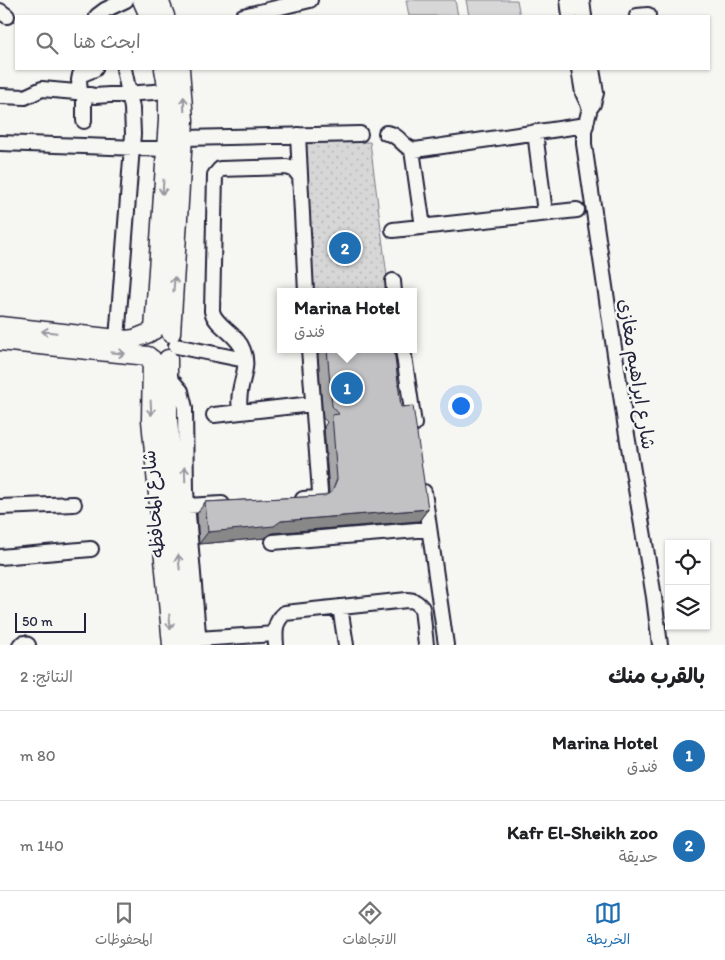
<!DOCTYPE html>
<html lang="ar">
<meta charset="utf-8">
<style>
body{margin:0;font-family:Itim,"Playpen Sans Arabic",sans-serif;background:#f2f2f2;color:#202124;direction:rtl}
.controls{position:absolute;right:15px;bottom:15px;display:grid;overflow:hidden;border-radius:0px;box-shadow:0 1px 4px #0004}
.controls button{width:45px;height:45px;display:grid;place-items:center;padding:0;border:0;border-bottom:1px solid #e0e0e0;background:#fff;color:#202124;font:25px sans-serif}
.scale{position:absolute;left:15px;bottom:12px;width:71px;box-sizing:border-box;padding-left:5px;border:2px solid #22223b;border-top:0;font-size:14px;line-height:18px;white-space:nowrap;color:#22223b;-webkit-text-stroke:4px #f6f6f2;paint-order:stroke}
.you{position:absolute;left:460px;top:405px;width:18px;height:18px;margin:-12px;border:4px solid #fff;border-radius:50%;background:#1a73e8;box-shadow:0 0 0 8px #1a73e833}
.badge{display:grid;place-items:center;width:32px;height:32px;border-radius:50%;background:#1f6fb2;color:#fff;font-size:16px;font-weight:700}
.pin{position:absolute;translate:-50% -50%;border:2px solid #fff;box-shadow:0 1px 5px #0006}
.popup{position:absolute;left:277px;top:288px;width:140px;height:65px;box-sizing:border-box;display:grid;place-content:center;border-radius:0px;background:#fff;filter:drop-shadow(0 1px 4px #0005);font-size:16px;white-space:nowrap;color:#757577}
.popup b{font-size:19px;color:#202124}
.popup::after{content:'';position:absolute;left:50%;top:100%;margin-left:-10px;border:10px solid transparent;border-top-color:#fff}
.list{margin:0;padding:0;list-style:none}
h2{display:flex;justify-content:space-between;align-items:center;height:65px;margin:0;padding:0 20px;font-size:21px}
h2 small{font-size:16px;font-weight:400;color:#757577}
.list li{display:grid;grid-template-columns:32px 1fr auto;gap:15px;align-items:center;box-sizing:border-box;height:90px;padding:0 20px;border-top:1px solid #e0e0e0}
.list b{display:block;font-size:19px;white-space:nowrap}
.list p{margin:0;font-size:16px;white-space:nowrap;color:#757577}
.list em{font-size:16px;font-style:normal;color:#757577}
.icon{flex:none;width:28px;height:28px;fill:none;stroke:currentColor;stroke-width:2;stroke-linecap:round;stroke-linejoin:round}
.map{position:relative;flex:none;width:725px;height:645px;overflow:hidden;direction:ltr}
.search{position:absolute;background:#fff;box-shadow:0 1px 4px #0004;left:15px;right:15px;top:15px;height:55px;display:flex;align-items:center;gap:12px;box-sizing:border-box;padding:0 18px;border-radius:0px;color:#757577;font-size:19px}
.sheet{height:245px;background:#fff}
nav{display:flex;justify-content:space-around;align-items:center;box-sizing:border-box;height:70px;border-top:1px solid #e0e0e0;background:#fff;font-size:14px;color:#757577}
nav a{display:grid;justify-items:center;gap:2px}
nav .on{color:#1f6fb2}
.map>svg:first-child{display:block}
.grass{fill:url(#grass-dots);stroke:#7c7c89}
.garden{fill:#d7d7d7;stroke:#7c7c89}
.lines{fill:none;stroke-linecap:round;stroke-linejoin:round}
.minor-casing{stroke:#22223b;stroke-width:18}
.major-casing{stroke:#22223b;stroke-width:21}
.minor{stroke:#f6f6f2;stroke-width:14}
.major{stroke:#f6f6f2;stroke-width:18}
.wall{fill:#a7a7a9;stroke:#22223b}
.shaded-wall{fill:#888889;stroke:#22223b}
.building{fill:#c2c2c4;stroke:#22223b}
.oneway{stroke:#9797a0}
.labels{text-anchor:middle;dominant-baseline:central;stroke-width:5;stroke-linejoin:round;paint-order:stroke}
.street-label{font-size:19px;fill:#22223b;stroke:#f6f6f2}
</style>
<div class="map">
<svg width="725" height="645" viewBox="0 0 725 645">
<defs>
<pattern id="grass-dots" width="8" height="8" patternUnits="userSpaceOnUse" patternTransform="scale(1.25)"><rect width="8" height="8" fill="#d7d7d7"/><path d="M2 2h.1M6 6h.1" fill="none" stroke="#b8b8b9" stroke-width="1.8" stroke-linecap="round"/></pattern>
</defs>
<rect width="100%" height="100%" fill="#f6f6f2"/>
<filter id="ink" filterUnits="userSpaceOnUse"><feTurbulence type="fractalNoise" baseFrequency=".02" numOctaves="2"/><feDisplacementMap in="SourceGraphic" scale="10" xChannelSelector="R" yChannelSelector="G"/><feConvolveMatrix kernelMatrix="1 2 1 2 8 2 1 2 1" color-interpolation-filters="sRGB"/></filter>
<g filter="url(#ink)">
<path class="grass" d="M370,142L389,292H309L301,143Z"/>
<path class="garden" d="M406,0H455L458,16H409Z
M466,0H517L520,16H469Z"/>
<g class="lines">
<g class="minor-casing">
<path id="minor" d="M568,0L570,16
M582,0L584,16
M0,11L7,16
M97,16L105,10L126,0
M243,16L310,0
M637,16L648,15
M579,69L583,93L590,108
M592,69L596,93L593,104L590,108L584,131V144L626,429L654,597L660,645
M80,93L79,80L80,75L95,69
M0,96L25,97L42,89L76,92L95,96L168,91
M84,121V95
M535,132L545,213
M386,133C400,134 402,148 415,150L586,125
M298,135L306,292
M184,138L360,134
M0,143L166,149
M412,150L423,227
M393,230L577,210
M393,281L394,292
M117,339L133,134L132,108L124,69
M176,346L245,360
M403,349L414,424
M167,375L181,391L185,408L186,491L199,645
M240,412C239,405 239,399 240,392C242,378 249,365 243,350C237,333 215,326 212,311L215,175L220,169L287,167L295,170L300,177
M214,415L312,404
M424,492L446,645
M303,499L317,498L320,492L309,349
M187,506L222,504
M0,507L74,504
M273,542L429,529
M0,557L91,549
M340,607L346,645
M198,639L275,634
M20,645L24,643L28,645
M276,645C275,632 274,622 285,613L407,600C414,600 417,602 422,608L426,645"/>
</g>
<g class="major-casing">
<path id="major" d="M142,0L149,16
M159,0L165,16
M0,326L126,340L134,339L149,333
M154,330L168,120V91L164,69
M171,333L184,120L180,69
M0,341L148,356
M152,359L151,420L172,645
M168,359V419L186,645"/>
</g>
<use href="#minor" class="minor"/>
<use href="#major" class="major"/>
</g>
<path class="wall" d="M322,349H394L401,407L428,509L419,521L272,533L265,538L199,544L197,514L205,502L324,496L328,494L329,491L324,427L327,422L323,418L318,355Z"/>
<path class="shaded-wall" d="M428,509L419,521L272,533L265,538L199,544L208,532L281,521Z"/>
<path class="building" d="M327,349H394L401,407L413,406L428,509L281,521L274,526L208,532L205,502L324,496L332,492L337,479L332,415L339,414L332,406Z"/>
<defs><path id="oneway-shaft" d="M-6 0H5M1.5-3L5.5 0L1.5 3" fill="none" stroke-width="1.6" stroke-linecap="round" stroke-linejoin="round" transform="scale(1.25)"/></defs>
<g class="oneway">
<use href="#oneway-shaft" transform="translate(184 104) rotate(-92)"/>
<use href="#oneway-shaft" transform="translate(163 187) rotate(94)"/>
<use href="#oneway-shaft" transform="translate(174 284) rotate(-86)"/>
<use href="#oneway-shaft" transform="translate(49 332) rotate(-174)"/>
<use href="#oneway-shaft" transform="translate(118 353) rotate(6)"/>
<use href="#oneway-shaft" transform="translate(151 408) rotate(87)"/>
<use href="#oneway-shaft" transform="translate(185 474) rotate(-92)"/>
<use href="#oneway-shaft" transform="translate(179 562) rotate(-95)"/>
<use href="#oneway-shaft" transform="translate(170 622) rotate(84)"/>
</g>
</g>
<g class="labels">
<g class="street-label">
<text transform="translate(637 374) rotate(81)">شارع ابراهيم مغازى</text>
<text transform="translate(153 504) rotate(-95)">شارع المحافظه</text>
</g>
</g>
</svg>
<div class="controls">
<button><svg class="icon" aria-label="locate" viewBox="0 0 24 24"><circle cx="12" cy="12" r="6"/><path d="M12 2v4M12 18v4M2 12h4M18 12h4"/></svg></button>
<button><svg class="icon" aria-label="layers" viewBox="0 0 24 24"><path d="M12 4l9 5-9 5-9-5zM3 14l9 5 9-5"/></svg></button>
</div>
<div class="scale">50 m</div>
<div class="you"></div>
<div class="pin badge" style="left:347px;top:388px">1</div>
<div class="popup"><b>Marina Hotel</b>فندق</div>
<div class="pin badge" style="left:345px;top:248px">2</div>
<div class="search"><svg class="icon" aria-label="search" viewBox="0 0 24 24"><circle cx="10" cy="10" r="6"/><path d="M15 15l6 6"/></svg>ابحث هنا</div>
</div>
<section class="sheet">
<h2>بالقرب منك<small>النتائج: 2</small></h2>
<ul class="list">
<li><span class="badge">1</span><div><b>Marina Hotel</b><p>فندق</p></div><em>80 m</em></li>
<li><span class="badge">2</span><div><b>Kafr El-Sheikh zoo</b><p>حديقة</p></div><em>140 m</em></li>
</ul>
</section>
<nav>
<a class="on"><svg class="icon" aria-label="map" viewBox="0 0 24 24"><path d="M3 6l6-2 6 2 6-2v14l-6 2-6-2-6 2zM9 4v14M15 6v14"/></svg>الخريطة</a>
<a><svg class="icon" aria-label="directions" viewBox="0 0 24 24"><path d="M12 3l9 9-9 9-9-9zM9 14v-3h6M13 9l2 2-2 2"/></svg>الاتجاهات</a>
<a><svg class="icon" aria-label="saved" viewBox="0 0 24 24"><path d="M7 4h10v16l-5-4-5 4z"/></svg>المحفوظات</a>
</nav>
